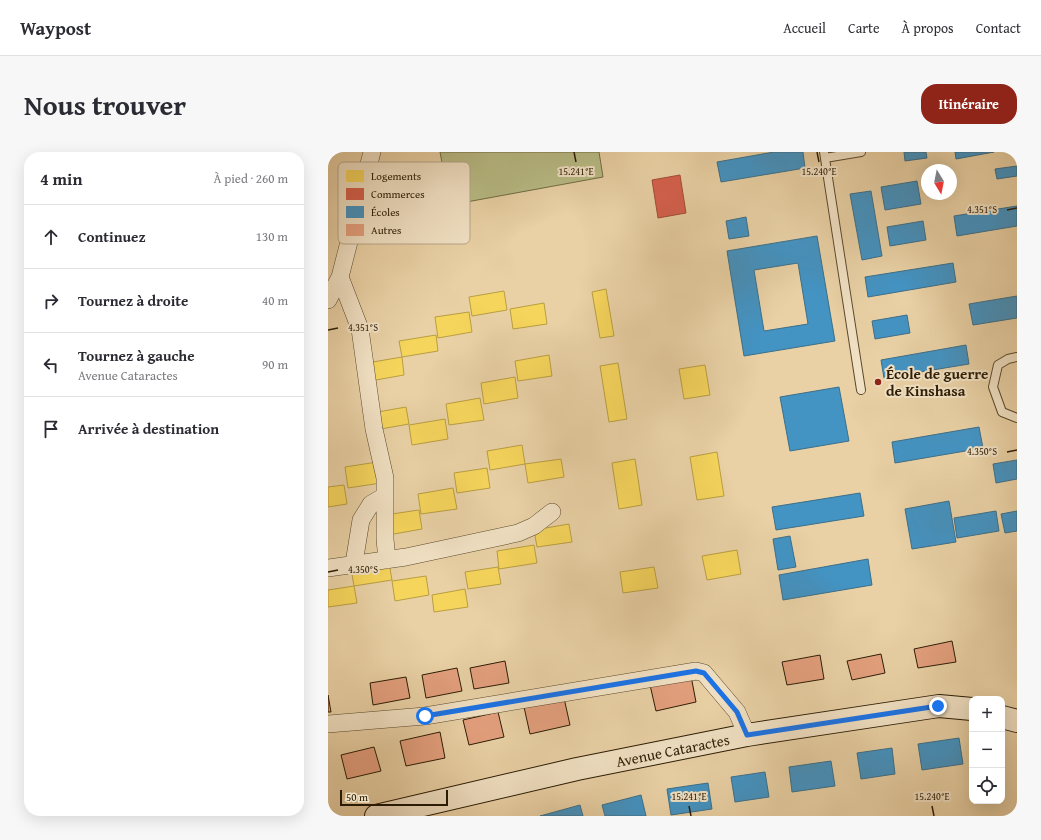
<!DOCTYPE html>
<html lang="fr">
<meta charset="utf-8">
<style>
body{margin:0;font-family:"Gentium Book Plus",serif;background:#f7f7f7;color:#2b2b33}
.controls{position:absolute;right:12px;bottom:12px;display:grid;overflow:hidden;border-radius:8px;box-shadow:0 4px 16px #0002}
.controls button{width:36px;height:36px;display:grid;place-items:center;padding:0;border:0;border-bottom:1px solid #e1e1e2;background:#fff;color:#2b2b33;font:20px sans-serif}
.compass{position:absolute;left:593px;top:12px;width:36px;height:36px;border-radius:50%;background:#fff;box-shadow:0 4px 16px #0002;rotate:170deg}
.scale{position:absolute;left:12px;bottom:10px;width:108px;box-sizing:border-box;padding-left:4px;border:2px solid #2c1c05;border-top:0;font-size:11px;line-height:14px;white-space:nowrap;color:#2c1c05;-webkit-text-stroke:3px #f1e1c4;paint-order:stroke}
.stop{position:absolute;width:12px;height:12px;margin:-9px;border:3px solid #1a73e8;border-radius:50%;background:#fff}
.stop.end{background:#1a73e8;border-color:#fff;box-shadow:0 1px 4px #0008}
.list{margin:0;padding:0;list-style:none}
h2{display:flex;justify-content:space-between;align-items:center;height:52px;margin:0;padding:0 16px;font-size:17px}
h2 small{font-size:13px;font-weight:400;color:#7c7c81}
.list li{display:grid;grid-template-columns:26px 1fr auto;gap:12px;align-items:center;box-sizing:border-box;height:64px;padding:0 16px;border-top:1px solid #e1e1e2}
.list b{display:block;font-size:15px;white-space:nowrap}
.list p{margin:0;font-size:13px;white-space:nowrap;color:#7c7c81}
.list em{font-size:13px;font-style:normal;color:#7c7c81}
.icon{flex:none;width:22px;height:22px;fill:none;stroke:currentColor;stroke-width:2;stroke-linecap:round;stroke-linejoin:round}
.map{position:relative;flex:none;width:689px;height:664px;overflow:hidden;border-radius:16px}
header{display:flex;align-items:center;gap:24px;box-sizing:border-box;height:56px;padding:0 20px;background:#fff;border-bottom:1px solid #e1e1e2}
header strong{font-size:19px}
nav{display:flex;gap:22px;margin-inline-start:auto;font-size:14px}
.intro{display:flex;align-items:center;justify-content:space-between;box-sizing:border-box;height:96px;padding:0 24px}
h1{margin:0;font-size:28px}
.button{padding:10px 18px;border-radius:16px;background:#8f2418;color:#fff;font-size:14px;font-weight:700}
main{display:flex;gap:24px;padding:0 24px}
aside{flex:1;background:#fff;border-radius:16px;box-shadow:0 4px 16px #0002}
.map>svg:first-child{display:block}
.green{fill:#b8bb85;stroke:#726c45}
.homes{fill:#f6d55c;stroke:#b99e42}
.shops{fill:#d6604d;stroke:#a34c37}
.schools{fill:#4393c3;stroke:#3c6f8a;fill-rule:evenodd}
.building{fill:#e4a07e;stroke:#2c1c05}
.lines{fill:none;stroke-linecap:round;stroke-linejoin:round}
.lane-casing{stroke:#5b492d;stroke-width:10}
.street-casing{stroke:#5b492d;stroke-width:18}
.secondary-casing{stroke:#2c1c05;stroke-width:24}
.lane{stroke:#f1e1c4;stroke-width:8}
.street{stroke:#f1e1c4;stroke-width:17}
.secondary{stroke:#f1e1c4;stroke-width:22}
.route{stroke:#1a73e8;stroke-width:5}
.ticks{fill:none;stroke:#2c1c05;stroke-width:1.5}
.poi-dot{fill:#8f2418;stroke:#f1e1c4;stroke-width:1.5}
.labels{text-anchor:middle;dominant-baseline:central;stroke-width:4;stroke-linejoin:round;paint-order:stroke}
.poi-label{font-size:15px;font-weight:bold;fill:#2c1c05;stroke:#f1e1c4;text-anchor:start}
.street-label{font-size:15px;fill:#2c1c05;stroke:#f1e1c4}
.key{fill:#f1e1c4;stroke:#b6a68b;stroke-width:1}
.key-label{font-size:11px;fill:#2c1c05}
.ticks-label{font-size:10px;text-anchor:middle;fill:#2c1c05;stroke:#f1e1c4;stroke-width:4;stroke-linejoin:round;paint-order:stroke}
</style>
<header>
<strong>Waypost</strong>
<nav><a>Accueil</a><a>Carte</a><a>À propos</a><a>Contact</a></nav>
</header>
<div class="intro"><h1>Nous trouver</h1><a class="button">Itinéraire</a></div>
<main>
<aside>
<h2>4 min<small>À pied · 260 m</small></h2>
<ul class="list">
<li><svg class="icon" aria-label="ahead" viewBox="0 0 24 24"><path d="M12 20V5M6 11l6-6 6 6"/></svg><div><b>Continuez</b></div><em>130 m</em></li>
<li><svg class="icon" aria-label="right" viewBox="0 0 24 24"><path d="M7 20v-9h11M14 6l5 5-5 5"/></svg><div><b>Tournez à droite</b></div><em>40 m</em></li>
<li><svg class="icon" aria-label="left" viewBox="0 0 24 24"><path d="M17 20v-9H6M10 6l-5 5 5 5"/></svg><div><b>Tournez à gauche</b><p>Avenue Cataractes</p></div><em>90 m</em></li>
<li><svg class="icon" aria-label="arrive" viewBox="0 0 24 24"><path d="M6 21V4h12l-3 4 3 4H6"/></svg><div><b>Arrivée à destination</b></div></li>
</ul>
</aside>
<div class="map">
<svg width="689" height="664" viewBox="0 0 689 664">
<rect width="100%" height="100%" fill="#e9d1a5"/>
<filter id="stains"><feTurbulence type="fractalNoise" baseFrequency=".005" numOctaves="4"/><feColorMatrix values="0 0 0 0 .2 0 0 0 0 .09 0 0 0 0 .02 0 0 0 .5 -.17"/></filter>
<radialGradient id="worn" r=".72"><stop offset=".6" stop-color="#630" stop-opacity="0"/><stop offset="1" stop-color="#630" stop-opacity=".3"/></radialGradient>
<path class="green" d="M112,0H271L275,25L122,53Z"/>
<path class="homes" d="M278,137L286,184L272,186L264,140Z
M176,139L179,158L144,164L141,145Z
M216,151L219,172L185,177L182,157Z
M141,160L144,180L110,186L107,165Z
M108,183L110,199L74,205L71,189Z
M221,203L224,224L190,229L187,209Z
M74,205L76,223L42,229L39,211Z
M290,211L299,267L281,270L272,214Z
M377,213L382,243L356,247L351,217Z
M187,225L190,246L156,252L153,231Z
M152,246L156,268L121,273L118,252Z
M78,255L81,272L47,278L44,261Z
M117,267L120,287L84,293L81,273Z
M194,293L197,312L162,318L159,299Z
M389,300L396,344L369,348L362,305Z
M233,307L236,325L200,331L197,312Z
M307,307L314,353L291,357L284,311Z
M49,310L53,331L20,336L17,315Z
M159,316L162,336L129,341L126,321Z
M16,333L19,352L0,355V335Z
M125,336L129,357L93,362L90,342Z
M91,358L94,377L60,383L57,363Z
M241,372L244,390L209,395L206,378Z
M206,393L209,411L171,417L169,399Z
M409,398L413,422L379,428L374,404Z
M61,411L64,428L26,434L23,417Z
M170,415L173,432L140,437L137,420Z
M326,415L330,436L295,441L292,420Z
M98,424L101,443L67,449L64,429Z
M26,434L29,451L0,455V438Z
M137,437L140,455L106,460L104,443Z"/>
<path class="shops" d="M352,23L358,61L330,66L324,28Z"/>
<path class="schools" d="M446,0H475L477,16L393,30L389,10Z
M576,0H598L599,6L577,9Z
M627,0H666L628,7Z
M689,14V24L669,27L667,17Z
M589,29L593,52L557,58L553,35Z
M543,39L554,104L534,108L522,42Z
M689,54V74L629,84L626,64Z
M418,65L421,84L401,87L398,69Z
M595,69L598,88L562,94L559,75Z
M489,84L507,189L416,204L399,99ZM470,111L480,172L436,179L426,118Z
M625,111L628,130L540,145L537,125Z
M689,144V166L645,173L641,152Z
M579,163L582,181L547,187L544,169Z
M638,193L641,212L556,226L553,208Z
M511,235L521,289L462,299L452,245Z
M651,275L655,296L567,311L564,290Z
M689,308V327L668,331L665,312Z
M532,341L536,364L448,378L444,355Z
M621,349L628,390L584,397L577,357Z
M668,359L671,379L629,386L626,366Z
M689,359V379L677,381L673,362Z
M462,384L468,415L450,418L445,387Z
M540,407L544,433L455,448L451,423Z
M631,586L635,612L594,618L590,592Z
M564,596L567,622L533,627L529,601Z
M503,609L507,634L464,640L461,615Z
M437,620L441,645L407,650L403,625Z
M380,631L384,657L343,663L339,637Z
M313,643L318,664H277L274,653Z
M252,653L255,664H212Z"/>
<path class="building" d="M624,489L628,510L590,516L586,497Z
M553,502L557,521L524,528L519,509Z
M492,503L496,527L459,533L454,510Z
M177,509L181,531L146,537L142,516Z
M129,516L134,539L98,546L94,523Z
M363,524L368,550L328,559L322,533Z
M78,525L82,546L45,553L42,531Z
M0,543L3,560H0Z
M236,546L242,573L202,582L196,555Z
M170,560L176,585L141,593L135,568Z
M112,580L117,606L78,614L72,589Z
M46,595L53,619L19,627L13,603Z"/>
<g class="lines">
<g class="lane-casing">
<path id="lane" d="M496,0L533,238
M497,6L533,0
M689,205L680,207L670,213L665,235L674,260L689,266"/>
</g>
<g class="street-casing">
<path id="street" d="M12,125L32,177L46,277L57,326V387L59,408
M0,148L12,125L44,0
M26,411L33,368L43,352L57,344
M0,416L78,405L190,381L206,374L224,360
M0,572L97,564L368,519L376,521L409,560L419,583"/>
</g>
<g class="secondary-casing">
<g id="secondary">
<path d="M674,565L689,569"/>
<path id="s1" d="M48,664L249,617L419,583L611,554L644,557"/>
</g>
</g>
<use href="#lane" class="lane"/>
<use href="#street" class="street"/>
<use href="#secondary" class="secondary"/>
</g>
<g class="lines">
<path class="route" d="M97,564L368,519L376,521L409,560L419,583L610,554"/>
</g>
<path class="ticks" d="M246,0L248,10M489,0L491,10M679,58L689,56M0,178L10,176M679,300L689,298M0,420L10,418M361,654L363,664M604,654L606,664"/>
<circle class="poi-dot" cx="550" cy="230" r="4"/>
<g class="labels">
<g class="poi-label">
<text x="558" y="221">École de guerre<tspan x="558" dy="17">de Kinshasa</tspan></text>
</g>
<g class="street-label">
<text stroke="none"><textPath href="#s1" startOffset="304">Avenue Cataractes</textPath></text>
</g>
</g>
<rect x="10" y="10" width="132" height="82" rx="6" class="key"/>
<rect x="18" y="18" width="18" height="12" fill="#f6d55c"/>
<rect x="18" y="36" width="18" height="12" fill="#d6604d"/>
<rect x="18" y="54" width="18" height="12" fill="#4393c3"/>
<rect x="18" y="72" width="18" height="12" fill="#e4a07e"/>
<g class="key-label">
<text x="43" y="28">Logements</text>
<text x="43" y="46">Commerces</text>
<text x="43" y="64">Écoles</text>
<text x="43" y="82">Autres</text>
</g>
<g class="ticks-label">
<text x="248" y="23">15.241°E</text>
<text x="491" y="23">15.240°E</text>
<text x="654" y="61">4.351°S</text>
<text x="35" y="179">4.351°S</text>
<text x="654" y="303">4.350°S</text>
<text x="35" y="421">4.350°S</text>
<text x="361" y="648">15.241°E</text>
<text x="604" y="648">15.240°E</text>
</g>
<rect width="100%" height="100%" filter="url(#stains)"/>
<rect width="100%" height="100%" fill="url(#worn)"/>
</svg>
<div class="controls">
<button>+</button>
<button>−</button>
<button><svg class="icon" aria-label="locate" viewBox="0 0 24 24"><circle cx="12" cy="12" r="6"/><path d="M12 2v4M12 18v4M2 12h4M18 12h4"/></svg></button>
</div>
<svg class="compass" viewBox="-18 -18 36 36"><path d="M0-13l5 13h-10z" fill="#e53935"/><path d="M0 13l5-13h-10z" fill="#7c7c81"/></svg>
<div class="scale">50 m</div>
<div class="stop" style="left:97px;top:564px"></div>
<div class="stop end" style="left:610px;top:554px"></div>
</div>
</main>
